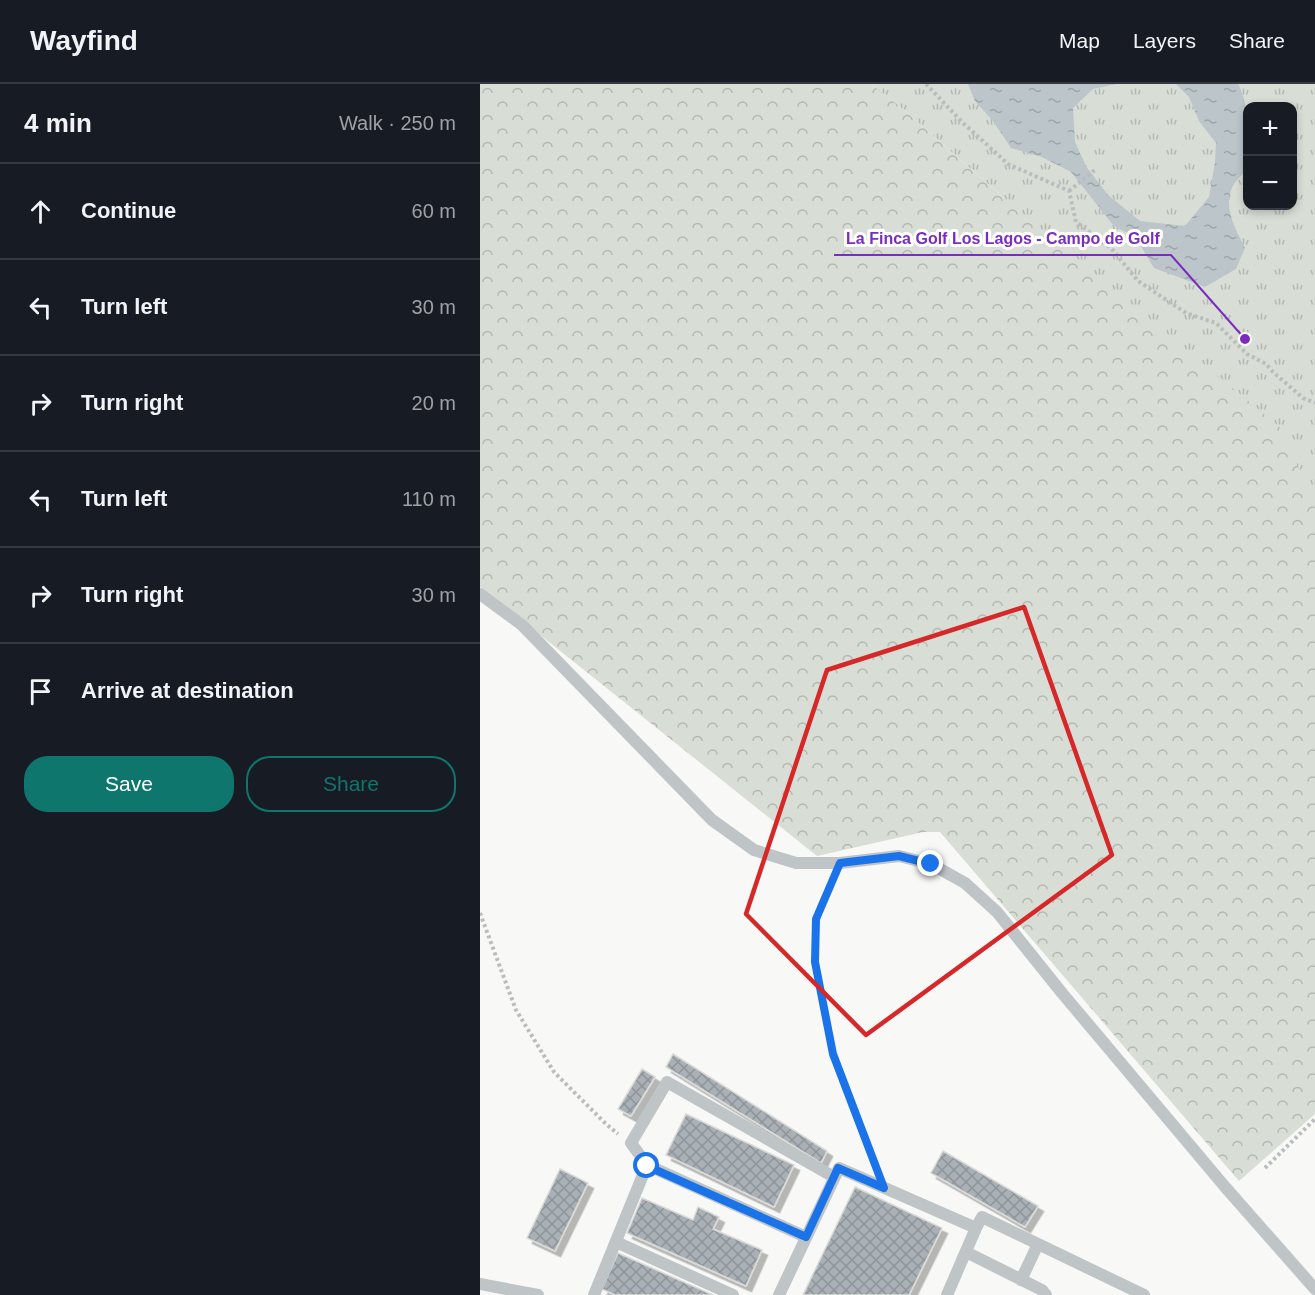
<!DOCTYPE html>
<meta charset="utf-8">
<style>
body{margin:0;font-family:Arial,sans-serif;background:#20242c;color:#f1f3f6}
.controls{position:absolute;right:18px;top:18px;display:grid;overflow:hidden;border-radius:12px;box-shadow:0 3px 9px #0003}
.controls button{width:54px;height:54px;display:grid;place-items:center;padding:0;border:0;border-bottom:2px solid #363941;background:#171b24;color:#f1f3f6;font:30px sans-serif}
.stop{position:absolute;width:18px;height:18px;margin:-14px;border:4px solid #1a73e8;border-radius:50%;background:#fff}
.stop.end{background:#1a73e8;border-color:#fff;box-shadow:0 2px 6px #0008}
.list{margin:0;padding:0;list-style:none}
h2{display:flex;justify-content:space-between;align-items:center;height:78px;margin:0;padding:0 24px;font-size:26px}
h2 small{font-size:20px;font-weight:400;color:#9ea1a6}
.list li{display:grid;grid-template-columns:39px 1fr auto;gap:18px;align-items:center;box-sizing:border-box;height:96px;padding:0 24px;border-top:2px solid #363941}
.list b{display:block;font-size:22px;white-space:nowrap}
.list em{font-size:20px;font-style:normal;color:#9ea1a6}
.actions{display:flex;gap:12px;padding:18px 24px}
.actions a{flex:1;padding:14px 0;border:2px solid #0f766e;border-radius:24px;text-align:center;font-size:21px;color:#0f766e}
.actions .main{background:#0f766e;color:#fff}
.icon{flex:none;width:33px;height:33px;fill:none;stroke:currentColor;stroke-width:2;stroke-linecap:round;stroke-linejoin:round}
.map{position:relative;flex:none;width:835px;height:1211px;overflow:hidden}
header{display:flex;align-items:center;gap:36px;box-sizing:border-box;height:84px;padding:0 30px;background:#171b24;border-bottom:2px solid #363941}
header strong{font-size:28px}
nav{display:flex;gap:33px;margin-inline-start:auto;font-size:21px}
main{display:flex}
aside{flex:1;background:#171b24}
.map>svg:first-child{display:block}
.grass{fill:url(#grass-tufts);fill-rule:evenodd}
.forest{fill:url(#forest-crowns)}
.water{fill:url(#water-ripples)}
.building{fill:url(#building-cross-hatch);stroke:#dadad8;stroke-width:1.5;filter:url(#shadow)}
.lines{fill:none;stroke-linecap:round;stroke-linejoin:round}
.path{stroke:#babdbf;stroke-width:4;stroke-dasharray:3 3;stroke-linecap:butt}
.service{stroke:#bfc4c7;stroke-width:12}
.route{stroke:#1a73e8;stroke-width:8}
.marked{fill:none;stroke:#d62828;stroke-width:4.5;stroke-linejoin:round}
.leader{fill:none;stroke:#7b2cbf;stroke-width:2}
.callout-dot{fill:#7b2cbf;stroke:#fff;stroke-width:2}
.callout-label{font-size:16px;text-anchor:middle;font-weight:bold;fill:#7b2cbf;stroke:#fff;stroke-width:6;stroke-linejoin:round;paint-order:stroke}
</style>
<header>
<strong>Wayfind</strong>
<nav><a>Map</a><a>Layers</a><a>Share</a></nav>
</header>
<main>
<aside>
<h2>4 min<small>Walk · 250 m</small></h2>
<ul class="list">
<li><svg class="icon" aria-label="ahead" viewBox="0 0 24 24"><path d="M12 20V5M6 11l6-6 6 6"/></svg><div><b>Continue</b></div><em>60 m</em></li>
<li><svg class="icon" aria-label="left" viewBox="0 0 24 24"><path d="M17 20v-9H6M10 6l-5 5 5 5"/></svg><div><b>Turn left</b></div><em>30 m</em></li>
<li><svg class="icon" aria-label="right" viewBox="0 0 24 24"><path d="M7 20v-9h11M14 6l5 5-5 5"/></svg><div><b>Turn right</b></div><em>20 m</em></li>
<li><svg class="icon" aria-label="left" viewBox="0 0 24 24"><path d="M17 20v-9H6M10 6l-5 5 5 5"/></svg><div><b>Turn left</b></div><em>110 m</em></li>
<li><svg class="icon" aria-label="right" viewBox="0 0 24 24"><path d="M7 20v-9h11M14 6l5 5-5 5"/></svg><div><b>Turn right</b></div><em>30 m</em></li>
<li><svg class="icon" aria-label="arrive" viewBox="0 0 24 24"><path d="M6 21V4h12l-3 4 3 4H6"/></svg><div><b>Arrive at destination</b></div></li>
</ul>
<div class="actions"><a class="main">Save</a><a>Share</a></div>
</aside>
<div class="map">
<svg width="835" height="1211" viewBox="0 0 835 1211">
<defs>
<pattern id="grass-tufts" width="24" height="20" patternUnits="userSpaceOnUse" patternTransform="scale(1.5)"><rect width="24" height="20" fill="#d8ddd5"/><path d="M3 7l-1-3M5 7V3M7 7l1-3M15 17l-1-3M17 17v-4M19 17l1-3" fill="none" stroke="#b3b8b2"/></pattern>
<pattern id="forest-crowns" width="20" height="18" patternUnits="userSpaceOnUse" patternTransform="scale(1.5)"><rect width="20" height="18" fill="#d8ddd5"/><path d="M2 6a3 3 0 1 1 6 0M12 15a3 3 0 1 1 6 0" fill="none" stroke="#b3b8b2"/></pattern>
<pattern id="water-ripples" width="26" height="14" patternUnits="userSpaceOnUse" patternTransform="scale(1.5)"><rect width="26" height="14" fill="#bbc5ca"/><path d="M2 4q2-2 4 0t4 0M15 11q2-2 4 0t4 0" fill="none" stroke="#9ca5aa"/></pattern>
<pattern id="building-cross-hatch" width="8" height="8" patternUnits="userSpaceOnUse" patternTransform="scale(1.5)"><rect width="8" height="8" fill="#a9b1b6"/><path d="M0 0l8 8M0 8l8-8" fill="none" stroke="#8e959a"/></pattern>
<filter id="shadow"><feDropShadow dx="5.5" dy="5.5" stdDeviation="0" flood-color="#0004"/></filter>
</defs>
<rect width="100%" height="100%" fill="#f8f8f6"/>
<path class="grass" d="M391,0H835V424L525,115L424,26ZM768,22H812V122H768Z"/>
<path class="forest" d="M0,0H391L424,26L525,115L802,345L835,424V1030L759,1097L460,748H443L337,772L0,503Z"/>
<path class="water" d="M488,0H636L613,5L593,24L595,58L606,82L628,111L660,137L705,142L729,113L735,78L736,59L719,37L709,13L696,0H758C770,20 768,61 768,85C762,90 755,97 752,104C743,124 756,146 765,164L756,185L725,203L674,184L656,154L633,141L591,88L562,73L531,64L513,37L495,17Z"/>
<path class="building" d="M193,970L347,1067L341,1079L186,983Z
M162,985L175,993L151,1032L138,1025Z
M206,1030L314,1081L294,1123L186,1071Z
M463,1067L558,1122L545,1143L451,1089Z
M80,1085L108,1099L75,1167L47,1154Z
M375,1103L462,1144L429,1211H323Z
M162,1114L213,1136L218,1123L239,1133L233,1145L282,1166L266,1202L147,1149Z
M138,1169L233,1211H135L122,1205Z"/>
<g class="lines">
<path class="path" d="M446,0L483,39L528,80L589,107L596,138L631,164L658,197L706,229L736,239L767,270L786,280L793,288L823,314L835,319
M589,107L616,85
M354,793L336,835L335,878L353,970L397,1084
M0,829L36,926L74,988L126,1040L138,1050
M785,1084L835,1035"/>
<path class="service" d="M0,510L42,541L232,736L274,766L316,779H360L419,772L451,780L485,799L517,828L582,909L746,1104L835,1205
M496,1144L502,1133L664,1211
M326,1153L167,1081L151,1059L187,998L354,1093
M136,1158L253,1211
M486,1168L562,1206L566,1211
M541,1196L558,1160
M0,1200L58,1211
M114,1211L167,1081
M299,1211L359,1084L496,1144L467,1211"/>
</g>
<g class="lines">
<path class="route" d="M167,1082L326,1153L358,1084L404,1104L353,970L335,878L336,835L360,779L419,772L451,780"/>
</g>
<path class="marked" d="M544,523L632,771L386,951L266,830L347,586Z"/>
<path class="leader" d="M765 255L691 171H354"/>
<circle class="callout-dot" cx="765" cy="255" r="6"/>
<g class="callout-label">
<text x="523" y="160">La Finca Golf Los Lagos - Campo de Golf</text>
</g>
</svg>
<div class="controls">
<button>+</button>
<button>−</button>
</div>
<div class="stop" style="left:167px;top:1082px"></div>
<div class="stop end" style="left:451px;top:780px"></div>
</div>
</main>
